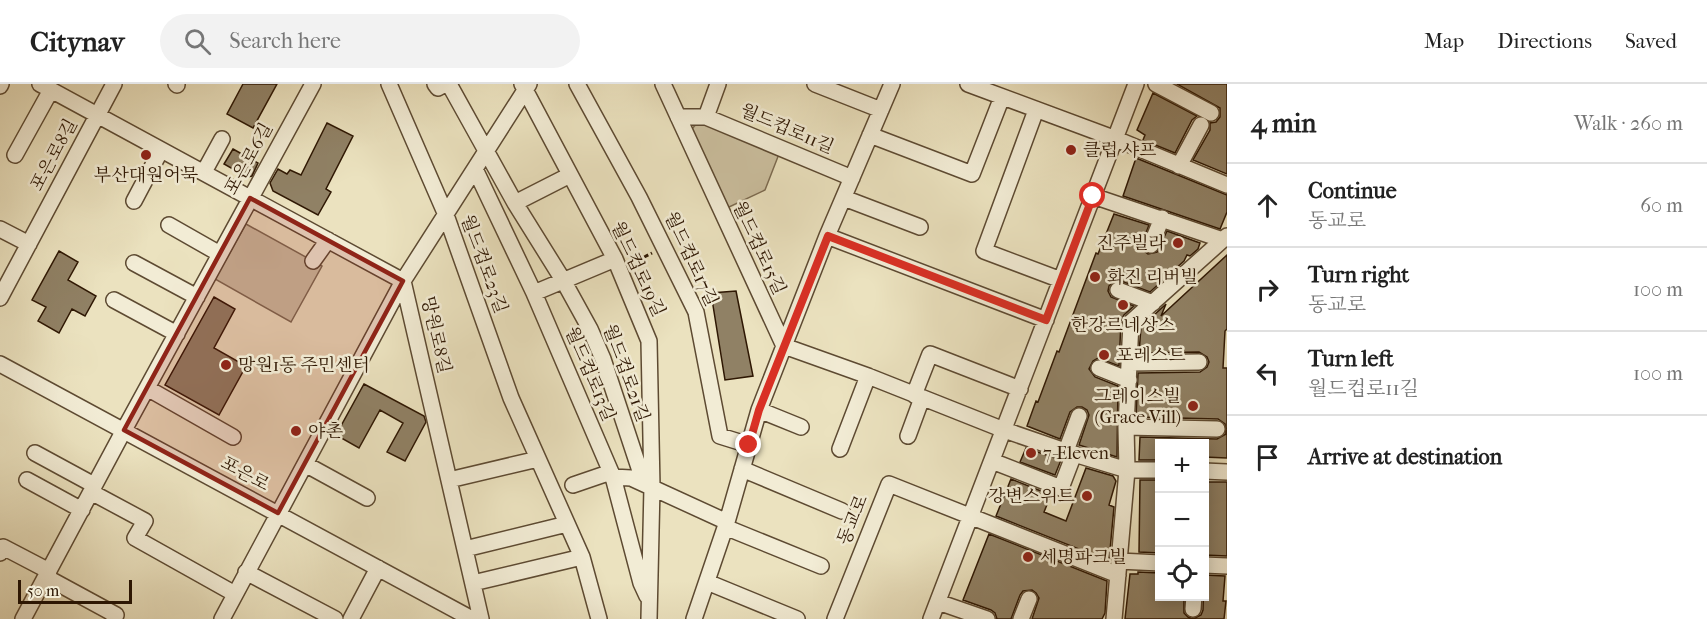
<!DOCTYPE html>
<meta charset="utf-8">
<style>
body{margin:0;font-family:"IM FELL French Canon","Noto Serif KR",serif;background:#f2f2f2;color:#222}
.controls{position:absolute;right:18px;bottom:18px;display:grid;overflow:hidden;border-radius:0px;box-shadow:0 3px 15px #0003}
.controls button{width:54px;height:54px;display:grid;place-items:center;padding:0;border:0;border-bottom:2px solid #e0e0e0;background:#fff;color:#222;font:30px sans-serif}
.scale{position:absolute;left:18px;bottom:15px;width:114px;box-sizing:border-box;padding-left:6px;border:3px solid #2e1703;border-top:0;font-size:16px;line-height:21px;white-space:nowrap;color:#2e1703;-webkit-text-stroke:4px #f2ecd5;paint-order:stroke}
.stop{position:absolute;width:18px;height:18px;margin:-14px;border:4px solid #d93025;border-radius:50%;background:#fff}
.stop.end{background:#d93025;border-color:#fff;box-shadow:0 2px 6px #0008}
.list{margin:0;padding:0;list-style:none}
h2{display:flex;justify-content:space-between;align-items:center;height:78px;margin:0;padding:0 24px;font-size:26px}
h2 small{font-size:20px;font-weight:400;color:#767676}
.list li{display:grid;grid-template-columns:39px 1fr auto;gap:18px;align-items:center;box-sizing:border-box;height:84px;padding:0 24px;border-top:2px solid #e0e0e0}
.list b{display:block;font-size:22px;white-space:nowrap}
.list p{margin:0;font-size:20px;white-space:nowrap;color:#767676}
.list em{font-size:20px;font-style:normal;color:#767676}
.icon{flex:none;width:33px;height:33px;fill:none;stroke:currentColor;stroke-width:2;stroke-linecap:round;stroke-linejoin:round}
.map{position:relative;flex:none;width:1227px;height:535px;overflow:hidden}
header{display:flex;align-items:center;gap:36px;box-sizing:border-box;height:84px;padding:0 30px;background:#fff;border-bottom:2px solid #e0e0e0}
header strong{font-size:28px}
nav{display:flex;gap:33px;margin-inline-start:auto;font-size:21px}
.search{width:420px;height:54px;background:#f2f2f2;display:flex;align-items:center;gap:15px;box-sizing:border-box;padding:0 21px;border-radius:33px;color:#767676;font-size:22px}
main{display:flex}
aside{flex:1;background:#fff}
.map>svg:first-child{display:block}
.green{fill:#cbbf9f;stroke:#7c6b51;stroke-width:1.5}
.building{fill:#908165;stroke:#2e1703;stroke-width:1.5}
.lines{fill:none;stroke-linecap:round;stroke-linejoin:round}
.minor-casing{stroke:#5d4a32;stroke-width:18}
.path{stroke:#2e1703;stroke-width:3;stroke-dasharray:4.5 3;stroke-linecap:butt}
.minor{stroke:#f2ecd5;stroke-width:15}
.route{stroke:#d93025;stroke-width:8}
.marked{fill:#8f2418;fill-opacity:0.2;stroke:#8f2418;stroke-width:4.5;stroke-linejoin:round}
.poi-dot{fill:#8f2418;stroke:#f2ecd5;stroke-width:2}
.labels{text-anchor:middle;dominant-baseline:central;stroke-width:5;stroke-linejoin:round;paint-order:stroke}
.street-label{font-size:18px;fill:#2e1703;stroke:#f2ecd5}
.poi-label{font-size:18px;fill:#2e1703;stroke:#f2ecd5;text-anchor:start}
</style>
<header>
<strong>Citynav</strong>
<div class="search"><svg class="icon" aria-label="search" viewBox="0 0 24 24"><circle cx="10" cy="10" r="6"/><path d="M15 15l6 6"/></svg>Search here</div>
<nav><a>Map</a><a>Directions</a><a>Saved</a></nav>
</header>
<main>
<div class="map">
<svg width="1227" height="535" viewBox="0 0 1227 535">
<rect width="100%" height="100%" fill="#ebe2bf"/>
<filter id="stains"><feTurbulence type="fractalNoise" baseFrequency=".00333" numOctaves="4"/><feColorMatrix values="0 0 0 0 .2 0 0 0 0 .09 0 0 0 0 .02 0 0 0 .5 -.17"/></filter>
<radialGradient id="worn" r=".72"><stop offset=".6" stop-color="#630" stop-opacity="0"/><stop offset="1" stop-color="#630" stop-opacity=".3"/></radialGradient>
<path class="green" d="M699,37L779,70L765,106L727,124L691,46Z
M246,140L322,182L291,238L215,195Z"/>
<path class="building" d="M243,0H277L253,44L227,30Z
M1177,0H1227V90L1193,76L1210,46V39L1216,38L1220,33V24Z
M1153,9L1197,32L1192,36L1175,69L1143,56L1145,51L1137,46Z
M327,39L353,52L326,105L331,108L318,131L273,107L270,99L278,85L287,90L290,86L301,91Z
M233,65L258,79L252,92L247,93L224,80Z
M1136,74L1227,111V128L1220,145L1123,112Z
M1114,130L1149,141L1141,162L1144,167L1148,170L1157,168L1167,147L1200,159L1198,165L1190,172L1187,171L1184,177L1150,208L1121,197H1116L1109,202L1108,207L1111,213L1134,222L1124,231L1121,237L1119,282L1098,274L1093,277L1089,285L1095,293L1118,302L1117,373L1079,361L1089,331L1087,326L1082,323H1077L1070,328L1060,355L1027,342L1036,317L1038,318L1057,267L1059,268L1096,169L1098,170Z
M59,167L78,178L68,196L96,212L85,232L72,225L59,249L38,237L46,223L32,216Z
M1227,171V245L1225,247L1223,284H1227V374L1204,373V360H1160L1159,376H1139L1140,353L1217,355L1226,350L1225,340L1218,335L1136,333L1138,289L1200,288L1207,283L1209,278L1207,273L1199,268L1139,269L1141,243L1166,220L1161,232Z
M736,207L753,292L725,296L711,209Z
M214,213L235,225L214,264L246,282L219,331L165,301Z
M364,300L424,332L426,338L405,377L387,368L403,339L380,326L359,364L336,351Z
M1026,364L1061,376L1055,391L1020,378Z
M1086,384L1113,392L1116,397L1109,421L1114,423L1109,477L996,432L1011,395L1051,411L1044,428L1066,437Z
M1140,396H1158L1160,469L1139,468Z
M1205,398H1227V472L1204,471Z
M989,450L1107,497L1105,529L1102,535H1032L1039,514L1036,509L1032,506L1023,507L1020,511L1011,535H997L995,529L991,526L963,516Z
M1138,488L1159,489L1156,512L1184,514V529L1188,533L1193,535L1201,531L1203,526L1204,491L1225,492L1223,517H1226L1224,535H1125L1130,490H1138Z"/>
<g class="lines">
<g class="minor-casing">
<path id="minor" d="M40,0L403,197L481,535
M176,0L177,1
M389,0L446,131L511,314L582,473L599,535
M435,0L438,4L445,0
M449,0L515,119L563,196L590,245L603,275L644,399
M522,0L615,175L649,257L652,403L649,535
M577,0L639,113L696,228L720,352L749,361
M663,0L784,262L868,292L1004,346L1074,370L1127,386H1160
M815,0L881,26
M968,0L1116,55L1227,101
M1156,0L1211,29
M0,2L1,0
M1036,26L984,167L1061,196
M678,33H706L718,0
M706,33L852,94
M870,51L972,90L1002,13
M15,71L51,6
M1179,82L1201,41
M475,85L534,209L613,393L641,499L647,512
M204,88L222,55
M1093,112L1223,156
M844,114L920,143
M134,117L161,66
M515,119L570,91
M169,141L220,170
M0,145L29,160
M827,152L1046,236
M1151,161L1162,134
M313,177L328,156
M134,179L197,213
M1118,206L1153,219
M534,209L615,175
M0,214L114,0
M114,216L177,250
M1130,279L1199,278
M0,280L472,535
M1099,284L1129,296
M147,304L233,353
M914,311L930,270L1020,305
M759,326L801,343
M1126,343L1217,345
M908,352L922,314
M840,365L868,292
M1066,367L1079,332
M35,369L94,401
M992,377L1061,404L1074,370
M305,380L367,414
M742,385L842,427
M1204,387L1227,388
M613,393L631,394L727,438
M27,396L82,426
M449,396L538,375
M573,401L611,388
M91,408L145,437L135,454L235,510
M725,443L821,482
M465,465L567,440
M0,469L3,463L49,487
M1119,477L1160,479
M1204,481L1227,482
M246,488L335,535
M46,493L116,531L114,535
M707,498L797,535
M473,499L582,473
M938,518L987,535
M1193,525L1194,512
M23,535L124,346L313,0
M222,535L403,197L529,0
M351,535L378,484
M694,535L727,438L759,326L827,152L892,0
M835,535L889,400L1118,491
M931,535L1136,0
M1021,535L1029,515
M1114,535L1127,386L1126,343L1131,238L1227,152"/>
</g>
<path class="path" d="M631,180L652,169"/>
<use href="#minor" class="minor"/>
</g>
<g class="lines">
<path class="route" d="M749,361L759,326L828,152L1046,236L1093,112"/>
</g>
<path class="marked" d="M250,114L403,197L278,429L124,346Z"/>
<g class="poi-dot">
<circle cx="1071" cy="66" r="6"/>
<circle cx="146" cy="71" r="6"/>
<circle cx="1178" cy="159" r="6"/>
<circle cx="1095" cy="193" r="6"/>
<circle cx="1123" cy="221" r="6"/>
<circle cx="1104" cy="271" r="6"/>
<circle cx="226" cy="281" r="6"/>
<circle cx="1193" cy="322" r="6"/>
<circle cx="296" cy="347" r="6"/>
<circle cx="1031" cy="369" r="6"/>
<circle cx="1087" cy="412" r="6"/>
<circle cx="1028" cy="473" r="6"/>
</g>
<g class="labels">
<g class="street-label">
<text transform="translate(787 45) rotate(23)">월드컵로11길</text>
<text transform="translate(54 71) rotate(-62)">포은로8길</text>
<text transform="translate(249 75) rotate(-61)">포은로6길</text>
<text transform="translate(759 164) rotate(65)">월드컵로15길</text>
<text transform="translate(691 175) rotate(65)">월드컵로17길</text>
<text transform="translate(484 180) rotate(70)">월드컵로23길</text>
<text transform="translate(638 185) rotate(65)">월드컵로19길</text>
<text transform="translate(436 251) rotate(77)">망원로8길</text>
<text transform="translate(626 289) rotate(70)">월드컵로21길</text>
<text transform="translate(590 290) rotate(67)">월드컵로13길</text>
<text transform="translate(245 390) rotate(28)">포은로</text>
<text transform="translate(853 436) rotate(-68)">동교로</text>
</g>
<g class="poi-label">
<text x="1083" y="66">클럽 샤프</text>
<text x="146" y="91" text-anchor="middle">부산대원어묵</text>
<text x="1166" y="159" text-anchor="end">진주빌라</text>
<text x="1107" y="193">화진 리버빌</text>
<text x="1123" y="241" text-anchor="middle">한강르네상스</text>
<text x="1116" y="271">포레스트</text>
<text x="238" y="281">망원1동 주민센터</text>
<text x="1181" y="312" text-anchor="end">그레이스빌<tspan x="1181" dy="21">(Grace Vill)</tspan></text>
<text x="308" y="347">야촌</text>
<text x="1043" y="369">7-Eleven</text>
<text x="1075" y="412" text-anchor="end">강변스위트</text>
<text x="1040" y="473">세명파크빌</text>
</g>
</g>
<rect width="100%" height="100%" filter="url(#stains)"/>
<rect width="100%" height="100%" fill="url(#worn)"/>
</svg>
<div class="controls">
<button>+</button>
<button>−</button>
<button><svg class="icon" aria-label="locate" viewBox="0 0 24 24"><circle cx="12" cy="12" r="6"/><path d="M12 2v4M12 18v4M2 12h4M18 12h4"/></svg></button>
</div>
<div class="scale">50 m</div>
<div class="stop" style="left:1093px;top:112px"></div>
<div class="stop end" style="left:749px;top:361px"></div>
</div>
<aside>
<h2>4 min<small>Walk · 260 m</small></h2>
<ul class="list">
<li><svg class="icon" aria-label="ahead" viewBox="0 0 24 24"><path d="M12 20V5M6 11l6-6 6 6"/></svg><div><b>Continue</b><p>동교로</p></div><em>60 m</em></li>
<li><svg class="icon" aria-label="right" viewBox="0 0 24 24"><path d="M7 20v-9h11M14 6l5 5-5 5"/></svg><div><b>Turn right</b><p>동교로</p></div><em>100 m</em></li>
<li><svg class="icon" aria-label="left" viewBox="0 0 24 24"><path d="M17 20v-9H6M10 6l-5 5 5 5"/></svg><div><b>Turn left</b><p>월드컵로11길</p></div><em>100 m</em></li>
<li><svg class="icon" aria-label="arrive" viewBox="0 0 24 24"><path d="M6 21V4h12l-3 4 3 4H6"/></svg><div><b>Arrive at destination</b></div></li>
</ul>
</aside>
</main>
